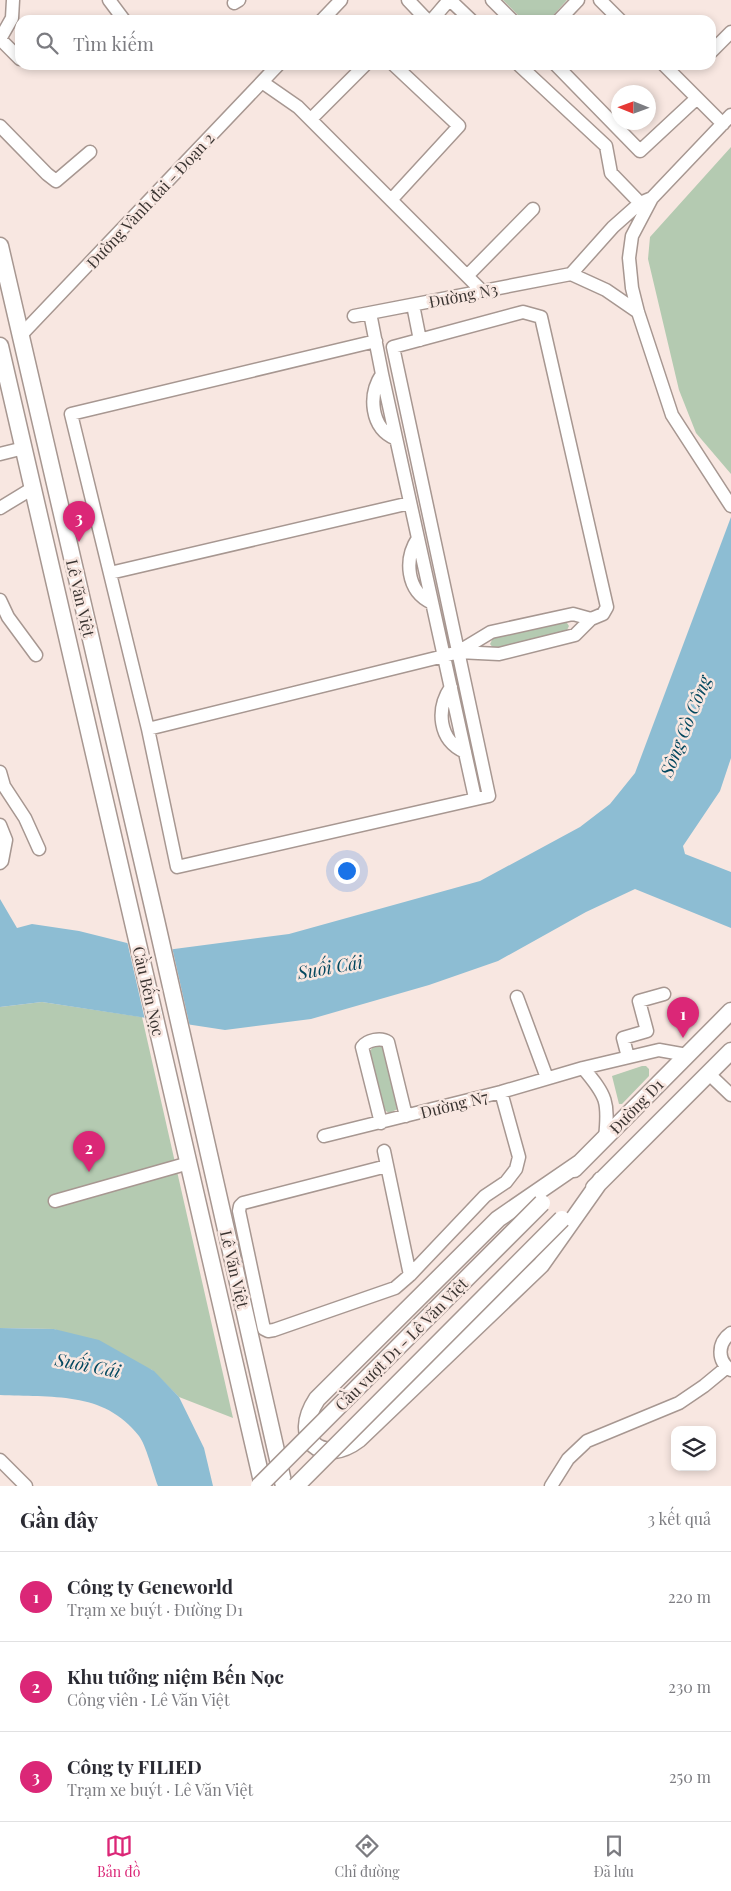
<!DOCTYPE html>
<html lang="vi">
<meta charset="utf-8">
<style>
body{margin:0;font-family:"Playfair Display",serif;background:#f2f2f3;color:#2b2b33}
.controls{position:absolute;right:15px;bottom:15px;display:grid;overflow:hidden;border-radius:10px;box-shadow:0 2px 8px #0003}
.controls button{width:45px;height:45px;display:grid;place-items:center;padding:0;border:0;border-bottom:1px solid #e1e1e2;background:#fff;color:#2b2b33;font:25px sans-serif}
.compass{position:absolute;left:611px;top:85px;width:45px;height:45px;border-radius:50%;background:#fff;box-shadow:0 2px 8px #0003;rotate:271deg}
.you{position:absolute;left:346px;top:870px;width:18px;height:18px;margin:-12px;border:4px solid #fff;border-radius:50%;background:#1a73e8;box-shadow:0 0 0 8px #1a73e833}
.badge{display:grid;place-items:center;width:32px;height:32px;border-radius:50%;background:#db2777;color:#fff;font-size:16px;font-weight:700}
.pin{position:absolute;translate:-50% -41px;filter:drop-shadow(0 1px 2px #0008)}
.pin::after{content:'';position:absolute;top:26px;width:18px;height:15px;background:inherit;clip-path:polygon(0 0,100% 0,50% 100%)}
.list{margin:0;padding:0;list-style:none}
h2{display:flex;justify-content:space-between;align-items:center;height:65px;margin:0;padding:0 20px;font-size:21px}
h2 small{font-size:16px;font-weight:400;color:#7c7c81}
.list li{display:grid;grid-template-columns:32px 1fr auto;gap:15px;align-items:center;box-sizing:border-box;height:90px;padding:0 20px;border-top:1px solid #e1e1e2}
.list b{display:block;font-size:19px;white-space:nowrap}
.list p{margin:0;font-size:16px;white-space:nowrap;color:#7c7c81}
.list em{font-size:16px;font-style:normal;color:#7c7c81}
.icon{flex:none;width:28px;height:28px;fill:none;stroke:currentColor;stroke-width:2;stroke-linecap:round;stroke-linejoin:round}
.map{position:relative;flex:none;width:731px;height:1486px;overflow:hidden}
.search{position:absolute;background:#fff;box-shadow:0 2px 8px #0003;left:15px;right:15px;top:15px;height:55px;display:flex;align-items:center;gap:12px;box-sizing:border-box;padding:0 18px;border-radius:15px;color:#7c7c81;font-size:19px}
.sheet{height:335px;background:#fff}
nav{display:flex;justify-content:space-around;align-items:center;box-sizing:border-box;height:70px;border-top:1px solid #e1e1e2;background:#fff;font-size:14px;color:#7c7c81}
nav a{display:grid;justify-items:center;gap:2px}
nav .on{color:#db2777}
.map>svg:first-child{display:block}
.green{fill:#b4cab1}
.water{fill:#8dbdd3}
.pier{fill:#f8e7e1}
.lines{fill:none;stroke-linecap:round;stroke-linejoin:round}
.minor-casing{stroke:#a79791;stroke-width:15}
.major-casing{stroke:#a79791;stroke-width:19}
.minor{stroke:#fff;stroke-width:12}
.major{stroke:#fff;stroke-width:16}
.major-bridge-casing{stroke:#a79791;stroke-width:19;stroke-linecap:butt}
.major-bridge{stroke:#fff;stroke-width:16}
.labels{text-anchor:middle;dominant-baseline:central;stroke-width:5;stroke-linejoin:round;paint-order:stroke}
.street-label{font-size:16px;fill:#3a3431;stroke:#f8e7e1}
.water-label{font-size:18px;font-style:italic;fill:#04485f;stroke:#f8e7e1}
</style>
<div class="map">
<svg width="731" height="1486" viewBox="0 0 731 1486">
<rect width="100%" height="100%" fill="#f8e7e1"/>
<path class="green" d="M503,0H567L549,20H523Z
M731,147V474L696,433L679,390L648,259L650,237Z
M565,620L569,626L566,632L494,649L490,644L493,638Z
M42,1002L142,1017L233,1418L179,1397L152,1370L54,1329L0,1328V1007Z
M383,1045L399,1105L398,1109L389,1113L383,1109L369,1052L374,1046Z
M642,1066H646L649,1069V1076L622,1104H619L612,1076Z"/>
<path class="water" d="M731,517V758L720,791L683,846L685,854L731,872V928L635,889L586,912L498,961L429,985L311,1019L225,1030L42,1002L0,1007V899L17,928L32,924L79,931L159,951L289,934L480,881L580,827L610,804L635,773Z
M0,1328L54,1329L99,1340L154,1371L179,1397L204,1448L213,1486H158C153,1473 146,1445 139,1436C104,1390 50,1398 0,1395Z"/>
<path class="pier" d="M127,941L159,949L172,947L190,1027L145,1020Z"/>
<g class="lines">
<g class="minor-casing">
<path id="minor" d="M109,0L124,20
M408,0L427,20
M450,0L471,20
M492,0L512,20
M600,0L620,20
M234,3L239,0
M322,20L341,0
M432,20L449,0
M559,20L578,0
M0,39L12,18L13,0
M0,39L20,59
M711,52L731,32
M519,65L606,146L611,173L640,203
M556,65L640,151L697,98
M664,65L723,124
M262,82L298,107L483,292
M731,115L652,198L632,236L629,258L632,288L638,312L672,415L731,506
M311,119L365,65
M0,126L47,174L56,181L90,152
M391,200L459,126L394,65
M571,274L606,290L638,312
M467,276L533,209
M413,305L420,340
M370,313L382,374L475,798
M354,316L571,274L613,227L640,203L652,198
M21,335L278,65
M376,341L71,414L148,729L177,867L489,796L393,347L523,312L541,317L607,607L603,614L591,619L575,635L499,654L458,652
M382,374C368,395 370,428 396,439
M0,454L24,448
M0,508L33,488
M418,538C404,559 406,591 432,603
M110,573L410,503
M0,600L8,617L36,655
M451,687C436,709 438,740 465,752
M148,729L444,656L458,652L491,632L573,614L591,619
M0,772L4,786L25,818L39,849
M0,825L6,840L2,861L0,863
M517,997L547,1078
M628,1057L623,1038L647,1031L639,1001L664,994
M583,1068C607,1096 609,1102 605,1138
M709,1074L731,1095
M381,1123L362,1047C367,1040 381,1037 388,1042L406,1116
M324,1136L501,1092L583,1068L659,1050L687,1055
M384,1151L410,1275
M387,1166L243,1203L240,1206L239,1211L264,1329L268,1331L274,1330L395,1288L410,1275L485,1196L506,1182L516,1169L519,1157L501,1092
M55,1201L189,1163
M731,1333C717,1343 717,1361 731,1370
M0,1460L26,1486
M551,1486L568,1459L587,1441L679,1403L704,1386L727,1367"/>
</g>
<g class="major-casing">
<path id="major" d="M0,246L156,920L284,1486
M0,346L263,1486
M581,1162L498,1219L317,1399C290,1440 322,1467 359,1439L541,1265L601,1180
M574,1169L731,1011
M594,1188L731,1051"/>
</g>
<use href="#minor" class="minor"/>
<use href="#major" class="major"/>
<g class="major-bridge-casing">
<path id="major-bridge" d="M259,1486L542,1203
M296,1486L562,1219"/>
</g>
<use href="#major-bridge" class="major-bridge"/>
</g>
<g class="labels">
<g class="street-label">
<text transform="translate(150 200) rotate(-47)">Đường Vành đai - Đoạn 2</text>
<text transform="translate(463 295) rotate(-11)">Đường N3</text>
<text transform="translate(81 598) rotate(77)">Lê Văn Việt</text>
<text transform="translate(149 991) rotate(77)">Cầu Bến Nọc</text>
<text transform="translate(454 1104) rotate(-14)">Đường N7</text>
<text transform="translate(636 1106) rotate(-46)">Đường D1</text>
<text transform="translate(235 1269) rotate(77)">Lê Văn Việt</text>
<text transform="translate(401 1344) rotate(-45)">Cầu vượt D1 - Lê Văn Việt</text>
</g>
<g class="water-label">
<text transform="translate(685 726) rotate(-68)">Sông Gò Công</text>
<text transform="translate(330 967) rotate(-10)">Suối Cái</text>
<text transform="translate(88 1365) rotate(11)">Suối Cái</text>
</g>
</g>
</svg>
<div class="controls">
<button><svg class="icon" aria-label="layers" viewBox="0 0 24 24"><path d="M12 4l9 5-9 5-9-5zM3 14l9 5 9-5"/></svg></button>
</div>
<svg class="compass" viewBox="-18 -18 36 36"><path d="M0-13l5 13h-10z" fill="#e53935"/><path d="M0 13l5-13h-10z" fill="#7c7c81"/></svg>
<div class="you"></div>
<div class="pin badge" style="left:683px;top:1038px">1</div>
<div class="pin badge" style="left:89px;top:1172px">2</div>
<div class="pin badge" style="left:79px;top:542px">3</div>
<div class="search"><svg class="icon" aria-label="search" viewBox="0 0 24 24"><circle cx="10" cy="10" r="6"/><path d="M15 15l6 6"/></svg>Tìm kiếm</div>
</div>
<section class="sheet">
<h2>Gần đây<small>3 kết quả</small></h2>
<ul class="list">
<li><span class="badge">1</span><div><b>Công ty Geneworld</b><p>Trạm xe buýt · Đường D1</p></div><em>220 m</em></li>
<li><span class="badge">2</span><div><b>Khu tưởng niệm Bến Nọc</b><p>Công viên · Lê Văn Việt</p></div><em>230 m</em></li>
<li><span class="badge">3</span><div><b>Công ty FILIED</b><p>Trạm xe buýt · Lê Văn Việt</p></div><em>250 m</em></li>
</ul>
</section>
<nav>
<a class="on"><svg class="icon" aria-label="map" viewBox="0 0 24 24"><path d="M3 6l6-2 6 2 6-2v14l-6 2-6-2-6 2zM9 4v14M15 6v14"/></svg>Bản đồ</a>
<a><svg class="icon" aria-label="directions" viewBox="0 0 24 24"><path d="M12 3l9 9-9 9-9-9zM9 14v-3h6M13 9l2 2-2 2"/></svg>Chỉ đường</a>
<a><svg class="icon" aria-label="saved" viewBox="0 0 24 24"><path d="M7 4h10v16l-5-4-5 4z"/></svg>Đã lưu</a>
</nav>
